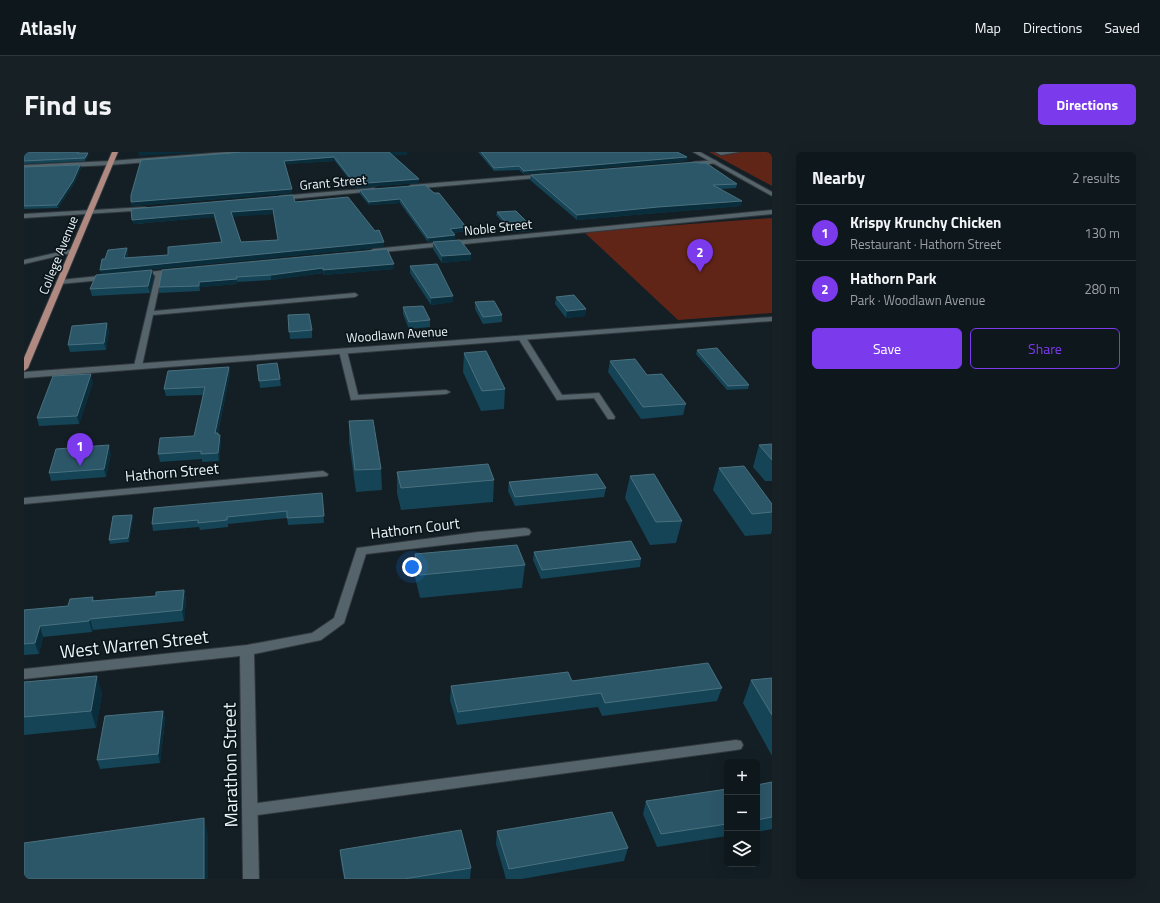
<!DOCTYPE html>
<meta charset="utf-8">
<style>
body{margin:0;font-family:"Titillium Web",sans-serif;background:#172025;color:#f1f3f6}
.controls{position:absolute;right:12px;bottom:12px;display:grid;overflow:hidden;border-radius:6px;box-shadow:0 4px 16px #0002}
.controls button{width:36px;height:36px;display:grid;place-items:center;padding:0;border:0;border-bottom:1px solid #2e363b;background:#0e171c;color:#f1f3f6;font:20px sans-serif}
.you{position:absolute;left:388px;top:415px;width:14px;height:14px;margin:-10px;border:3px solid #fff;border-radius:50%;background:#1a73e8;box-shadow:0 0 0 6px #1a73e833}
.badge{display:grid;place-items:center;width:26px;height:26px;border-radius:50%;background:#7c3aed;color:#fff;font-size:13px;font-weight:700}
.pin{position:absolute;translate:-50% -33px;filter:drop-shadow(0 1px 2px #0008)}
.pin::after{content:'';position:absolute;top:21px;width:14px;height:12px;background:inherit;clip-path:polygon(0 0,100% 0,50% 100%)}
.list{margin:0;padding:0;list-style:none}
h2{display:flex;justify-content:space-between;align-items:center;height:52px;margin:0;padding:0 16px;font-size:17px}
h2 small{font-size:13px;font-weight:400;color:#9b9fa3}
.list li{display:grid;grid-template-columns:26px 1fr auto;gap:12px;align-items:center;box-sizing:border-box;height:56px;padding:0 16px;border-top:1px solid #2e363b}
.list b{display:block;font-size:15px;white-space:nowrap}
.list p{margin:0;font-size:13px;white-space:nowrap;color:#9b9fa3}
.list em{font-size:13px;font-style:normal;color:#9b9fa3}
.actions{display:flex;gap:8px;padding:12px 16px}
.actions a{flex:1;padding:9px 0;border:1px solid #7c3aed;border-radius:6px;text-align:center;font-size:14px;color:#7c3aed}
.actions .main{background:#7c3aed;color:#fff}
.icon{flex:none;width:22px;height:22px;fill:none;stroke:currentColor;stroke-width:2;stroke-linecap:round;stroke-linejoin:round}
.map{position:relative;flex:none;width:748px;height:727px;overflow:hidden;border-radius:6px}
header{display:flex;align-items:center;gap:24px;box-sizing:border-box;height:56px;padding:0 20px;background:#0e171c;border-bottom:1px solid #2e363b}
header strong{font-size:19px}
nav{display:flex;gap:22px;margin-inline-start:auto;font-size:14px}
.intro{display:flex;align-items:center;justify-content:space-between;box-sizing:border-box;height:96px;padding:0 24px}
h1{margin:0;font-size:28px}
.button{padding:10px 18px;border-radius:6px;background:#7c3aed;color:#fff;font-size:14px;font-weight:700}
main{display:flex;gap:24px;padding:0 24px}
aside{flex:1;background:#0e171c;border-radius:6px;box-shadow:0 4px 16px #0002}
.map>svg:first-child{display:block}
.green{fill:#612518}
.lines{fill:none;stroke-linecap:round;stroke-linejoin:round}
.service-casing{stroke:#31383d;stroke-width:2}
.minor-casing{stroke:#31383d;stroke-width:2}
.tertiary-casing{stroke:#31383d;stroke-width:2}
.primary-casing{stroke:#31383d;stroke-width:2}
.service{fill:#55636a;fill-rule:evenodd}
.minor{fill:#55636a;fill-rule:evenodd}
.tertiary{fill:#55636a;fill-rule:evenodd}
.primary{fill:#b08981;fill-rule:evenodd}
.wall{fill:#144456;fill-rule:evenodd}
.shaded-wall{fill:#0a2d3b}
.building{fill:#2c5768;stroke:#4a707e;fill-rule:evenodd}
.labels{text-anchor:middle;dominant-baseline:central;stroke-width:3.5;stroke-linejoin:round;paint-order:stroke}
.far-street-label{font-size:13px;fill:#edf4f8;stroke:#0a161b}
.street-label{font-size:15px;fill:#edf4f8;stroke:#0a161b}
.near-street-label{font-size:18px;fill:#edf4f8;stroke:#0a161b}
</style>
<header>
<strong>Atlasly</strong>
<nav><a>Map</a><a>Directions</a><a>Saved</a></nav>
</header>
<div class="intro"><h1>Find us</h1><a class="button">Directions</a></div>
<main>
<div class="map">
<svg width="748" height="727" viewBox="0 0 748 727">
<rect width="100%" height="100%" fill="#131f25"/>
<path class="green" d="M685,0H748V34Z
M748,66V161L654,168L560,80Z"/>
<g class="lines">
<g class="service-casing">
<path id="service" d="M691,0H715L697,3Z
M135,119L138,121L130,159L331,141L334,143L331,145L129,163L118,214L114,216L110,214L132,121Z
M495,184H501L538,243L575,241L591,265L590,267H584L570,246L533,248L494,186Z
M316,197H319L323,199L334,243L422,238L426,240L422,242L327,248L315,199Z
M712,588L717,589L719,593L717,597L712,598L226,664L221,662L219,658L221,654L226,652Z"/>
</g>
<g class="minor-casing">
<path id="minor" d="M203,0H226L223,2L86,13L0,17V13L86,9Z
M691,8L694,10L693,11L669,14L666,12L669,10Z
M522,22L525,24L524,25L387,37L384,35L387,33Z
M350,36L352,37V39L256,48L253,46L256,44Z
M121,55L123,56V58L0,66V62Z
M748,58V62L349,101L346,99L349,97Z
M49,97L52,99L51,100L0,112V108Z
M153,117H156V121L114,125L110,123L114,121Z
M85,123L89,125L88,127L36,132L32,130L36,128Z
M748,165V169L0,226V220Z
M299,319L304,322L303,324L0,352V346Z
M501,376L505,377L507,380L505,383L342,402L320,471L297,488L230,502L235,727H219L216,504L0,527V517L223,493L288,481L310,466L333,396L454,380Z"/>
</g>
<g class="tertiary-casing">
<path id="tertiary" d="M669,0H676L748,40V44Z"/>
</g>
<g class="primary-casing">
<path id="primary" d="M88,0H94L4,216L0,219V206Z"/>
</g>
<use href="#service" class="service"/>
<use href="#minor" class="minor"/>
<use href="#tertiary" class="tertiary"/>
<use href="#primary" class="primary"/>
</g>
<path class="wall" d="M0,0H56V1L64,4L61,9L0,12Z
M219,0L383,3H369L395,27L394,31L332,36L311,9L261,12L268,41L108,54L107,50Z
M454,0H653L663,5L662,9L500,22L495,18L470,19Z
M56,13L57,16L50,32L34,56L0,57V15Z
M507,23L713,32L712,36L697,37L717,54L633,61L553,68L506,28Z
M401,33L442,75V79L429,81L431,88L404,90L376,51L345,53L336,42V38Z
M271,50L360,95L77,122L81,107L103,96L104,101L103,106L144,103L197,90L190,65L109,72ZM249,62L254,88L217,90L208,64Z
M473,60L508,75V79L488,80L472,63Z
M409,90L447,102V108L418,111L409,97Z
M363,97L370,117L300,123L299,121L247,128L213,130V132L176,135V139L135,141V135Z
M386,114L429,150L407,153L386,121Z
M130,124L126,141L68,144L66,137Z
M532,145L562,157L561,164L542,166L531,152Z
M451,150L478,163V170L459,172L451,157Z
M379,155L406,168V175L385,177L379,162Z
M264,163L288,178V186L266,187Z
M85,178L82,198L46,200L44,193Z
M673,198L725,233L724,237L703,238L672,202Z
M440,201L481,237L480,257L457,259L439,220Z
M586,209L623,223L662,252L659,263L617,267L584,220Z
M233,213L256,227L257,234L236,236Z
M205,215L206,222L194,281L197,291L195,309L178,310V307L136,310L134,302L170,284L179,243L142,244L140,237Z
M69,230L55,272L15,274L13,266Z
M325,269L357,317L358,338L332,340L325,290Z
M748,292V329H741L729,315L735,293Z
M87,301L82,325L27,329L25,321Z
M695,316L748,352V378L747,382L721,384L689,338Z
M373,320L470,328L469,350L377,358L373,341Z
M606,324L658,369L652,391L626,393L601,346Z
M485,330L582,336L580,345L491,354L484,339Z
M298,341L300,371L264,373L263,366L204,372V375L176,378L175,375L129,379L128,372Z
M108,363L109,367L105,390L86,392L85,388Z
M510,400L617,407L616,415L517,427L509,408Z
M391,402L501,413L498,436L396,446L391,425Z
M160,438L162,448L160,469L69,478L68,480L19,485L15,502L0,503V458L44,454L69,445L70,449L132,444Z
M748,526V604L719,551L727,528Z
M548,529L698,536L693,549L578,564L574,555L433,573L426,548L427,534Z
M0,530L78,541L72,576L0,583Z
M139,559L141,568L136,611L76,617L73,608Z
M748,630V677L733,680V633Z
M703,637V684L633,695L619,662L622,649Z
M473,679L604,696L600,709L498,727H482L472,692Z
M316,698L447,716L446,727H320L317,711Z"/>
<path class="shaded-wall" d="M114,0H180L115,4Z
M365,0H383V3L365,4Z
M64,1V4L61,9V6Z
M310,5L311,9L260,12V9Z
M663,5L662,9L500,22V19Z
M56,13L57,16L50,32L34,56L33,53Z
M395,27L394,31L332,36L331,32Z
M268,37V41L108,54L107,50Z
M376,47V51L345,53V50Z
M718,49L717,54L633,61L553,68V63L634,55Z
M249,57V62L208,65L207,60Z
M190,61V65L109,72L108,68Z
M442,75V79L426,81V77Z
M508,75V79L488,80V77Z
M431,83V88L404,90V86Z
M360,90V95L77,122L76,118Z
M103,96L104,101L101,111L100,106Z
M447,102V108L418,111V104Z
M370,112V117L300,123L299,118Z
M299,116V121L247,128V123Z
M128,118L130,124L126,141L124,134Z
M213,127V132L176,135V139L175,130Z
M429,144V150L407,153V146Z
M562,157L561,164L542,166L543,159Z
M83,171L85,178L82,198L80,191Z
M205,215L206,222L192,289L191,281Z
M67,222L69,230L55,272L53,264Z
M196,283L197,291L195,309L194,301Z
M85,293L87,301L82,325L80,317Z
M108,363L109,367L105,390L104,386Z
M160,438L162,448L160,469L158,458Z
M66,467L69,478L68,480L65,469Z
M16,474L19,485L15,502L11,491Z
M73,524L78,541L72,576L67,559Z
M139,559L141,568L136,611L134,602Z
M180,666L184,683V727H180Z"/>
<path class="building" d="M0,0H54L53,1H64L61,6L0,9Z
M219,0H365L395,27L331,32L310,5L260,9L268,37L107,50V43L117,8Z
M457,0H653L663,5L500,19L495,14L470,16Z
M673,10L675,11H682L713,32L689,33L718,49L634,55L553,63L507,23Z
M56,13L49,29L33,53L0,54V15Z
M401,33L410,41H415L442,75L426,77L431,83L404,86L376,47L345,50L336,38Z
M269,43L271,50L324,45L351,79L355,78L360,90L76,118L78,107H81L84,98L103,96L100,106L144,103V95L198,90L190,61L108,68L107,57ZM249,57L254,88L217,90L207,60Z
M492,59L508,75L488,77L473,60Z
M436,88L447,102L418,104L409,90Z
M363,97L370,112L299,118V116L247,123L212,125L213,127L175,130V134L135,135L138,118Z
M413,112L429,144L407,146L386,114Z
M128,118L124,134L66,137L72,123Z
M550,143L562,157L543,159L532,145Z
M470,149L478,163L459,165L451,150Z
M399,154L406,168L385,170L379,155Z
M285,162L288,178L265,180L264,163Z
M83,171L80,191L44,193L48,174Z
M693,196L725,233L704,234L673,198Z
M462,199L481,237L458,239L440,201Z
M611,207L623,223L638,222L662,252L619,255L586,209Z
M253,211L256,227L235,229L233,213Z
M205,215L191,281H194V283H196L194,301L177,302V299L134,302L136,286L170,284L181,235L140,237L144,219Z
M67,222L53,264L13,266L29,224Z
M349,268L357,317L331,318L325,269Z
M748,292V308L735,293Z
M85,293L80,317L25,321L32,297Z
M464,312L470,328L377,336L373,320Z
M720,314L748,352V360L728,362L695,316Z
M573,322L582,336L491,345L485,330Z
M630,322L658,369L632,370L606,324Z
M298,341L300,364L263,366V359L203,365V368L174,371V368L128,372L130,356Z
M108,363L104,386L85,388L89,364Z
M607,389L617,407L518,418L510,400Z
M493,393L501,413L396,423L391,402Z
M160,438L158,458L66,467L65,469L16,474L11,491L0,492V458L44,454L46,447L69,445L68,449L132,444V440Z
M684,511L698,536L581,551L577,541L434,560L427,534L544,520L548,529Z
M73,524L67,559L0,565V530Z
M748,526V563L727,528Z
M139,559L134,602L73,608L81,564Z
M748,630V665L733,668V633Z
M703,637V672L637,682L622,649Z
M588,660L604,696L485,717L473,679Z
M180,666V727H0V691Z
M437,678L447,716L380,727H321L316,698Z"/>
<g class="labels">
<g class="far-street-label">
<text transform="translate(309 30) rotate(-5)">Grant Street</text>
<text transform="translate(474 75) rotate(-6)">Noble Street</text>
<text transform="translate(34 103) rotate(-68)">College Avenue</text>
<text transform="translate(373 182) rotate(-4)">Woodlawn Avenue</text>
</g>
<g class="street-label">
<text transform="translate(148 320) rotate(-5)">Hathorn Street</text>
<text transform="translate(391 376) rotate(-7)">Hathorn Court</text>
</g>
<g class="near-street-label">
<text transform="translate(110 492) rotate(-6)">West Warren Street</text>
<text transform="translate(206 613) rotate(-91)">Marathon Street</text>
</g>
</g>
</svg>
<div class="controls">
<button>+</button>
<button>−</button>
<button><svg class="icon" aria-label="layers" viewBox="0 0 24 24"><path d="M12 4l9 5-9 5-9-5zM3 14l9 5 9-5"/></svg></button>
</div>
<div class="you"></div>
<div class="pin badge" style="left:56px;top:314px">1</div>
<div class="pin badge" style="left:676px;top:120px">2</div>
</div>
<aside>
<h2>Nearby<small>2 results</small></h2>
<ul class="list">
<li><span class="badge">1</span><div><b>Krispy Krunchy Chicken</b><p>Restaurant · Hathorn Street</p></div><em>130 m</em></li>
<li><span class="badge">2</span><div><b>Hathorn Park</b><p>Park · Woodlawn Avenue</p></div><em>280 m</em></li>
</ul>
<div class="actions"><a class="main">Save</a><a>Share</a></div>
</aside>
</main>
